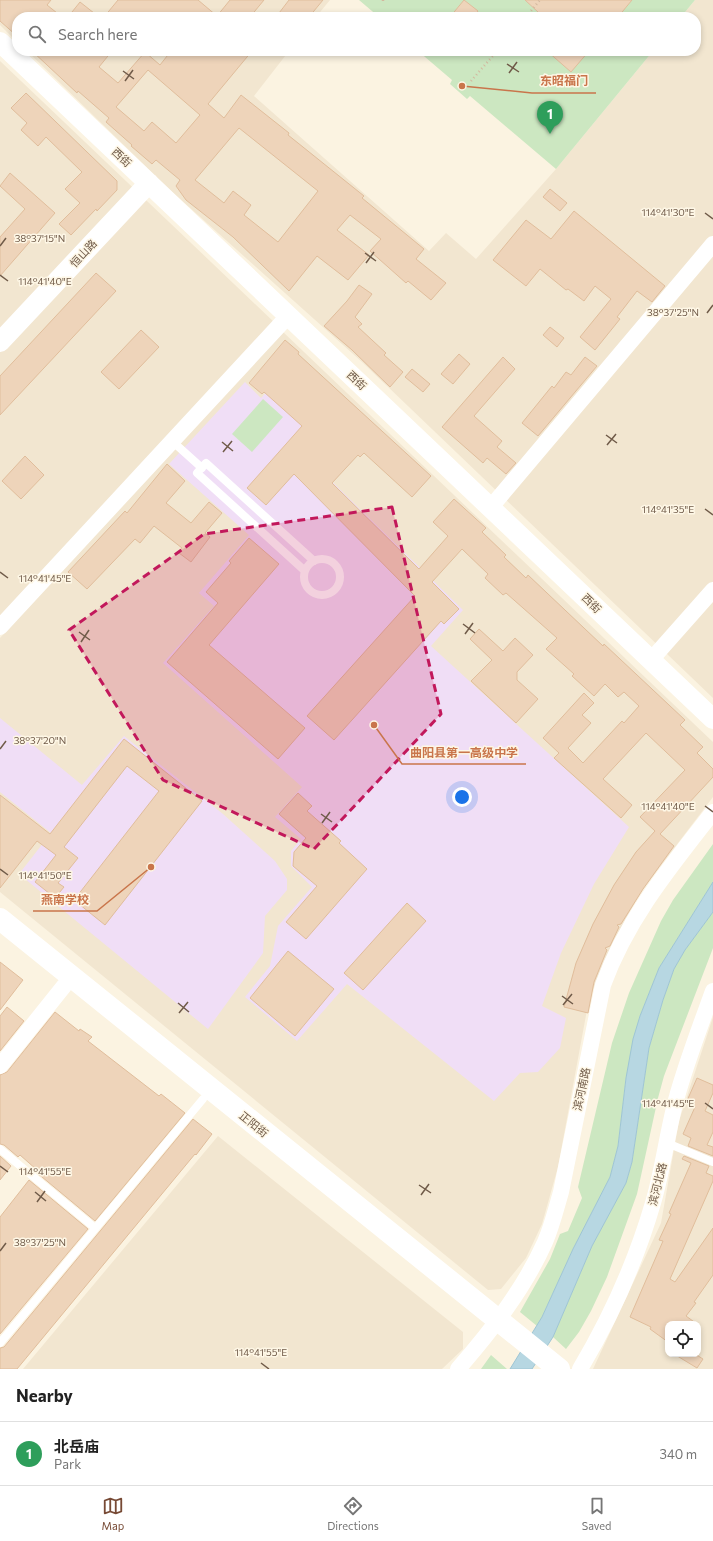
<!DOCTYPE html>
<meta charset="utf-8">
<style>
body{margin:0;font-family:Commissioner,"Noto Sans SC",sans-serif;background:#f6f6f6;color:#222}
.controls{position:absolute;right:12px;bottom:12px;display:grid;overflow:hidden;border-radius:8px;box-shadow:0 2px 6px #0003}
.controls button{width:36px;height:36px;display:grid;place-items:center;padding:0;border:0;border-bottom:1px solid #e0e0e0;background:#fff;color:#222;font:20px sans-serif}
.you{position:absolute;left:462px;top:797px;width:14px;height:14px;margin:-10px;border:3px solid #fff;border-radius:50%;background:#1a73e8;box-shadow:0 0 0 6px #1a73e833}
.badge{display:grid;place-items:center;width:26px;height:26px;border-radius:50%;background:#774a35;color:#fff;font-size:13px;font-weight:700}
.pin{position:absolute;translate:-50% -33px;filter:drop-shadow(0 1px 2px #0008)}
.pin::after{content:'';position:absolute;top:21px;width:14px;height:12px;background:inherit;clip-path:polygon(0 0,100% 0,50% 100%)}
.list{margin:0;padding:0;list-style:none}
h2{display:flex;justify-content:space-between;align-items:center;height:52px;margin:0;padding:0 16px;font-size:17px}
h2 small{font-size:13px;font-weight:400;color:#767676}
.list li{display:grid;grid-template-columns:26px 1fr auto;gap:12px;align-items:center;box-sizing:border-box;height:64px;padding:0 16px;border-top:1px solid #e0e0e0}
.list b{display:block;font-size:15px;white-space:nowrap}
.list p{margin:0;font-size:13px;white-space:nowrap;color:#767676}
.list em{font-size:13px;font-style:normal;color:#767676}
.icon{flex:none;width:22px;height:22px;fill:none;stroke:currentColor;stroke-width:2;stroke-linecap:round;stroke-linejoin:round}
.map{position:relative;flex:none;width:713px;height:1369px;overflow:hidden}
.search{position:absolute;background:#fff;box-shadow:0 2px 6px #0003;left:12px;right:12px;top:12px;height:44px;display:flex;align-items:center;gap:10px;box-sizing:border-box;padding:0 14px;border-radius:16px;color:#767676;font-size:15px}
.sheet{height:116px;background:#fff}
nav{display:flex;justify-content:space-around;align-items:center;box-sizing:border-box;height:56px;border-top:1px solid #e0e0e0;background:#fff;font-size:11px;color:#767676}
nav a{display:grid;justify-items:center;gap:2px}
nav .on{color:#774a35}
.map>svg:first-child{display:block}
.residential{fill:#f2e6d0;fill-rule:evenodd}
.education{fill:#f0def6}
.green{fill:#cce7c1}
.water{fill:#b7d7e2;stroke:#9ec5d4}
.building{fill:#eed4ba;stroke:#e0bd9b;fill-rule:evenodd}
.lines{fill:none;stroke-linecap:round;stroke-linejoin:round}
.path{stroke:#d3b89e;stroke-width:2.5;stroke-dasharray:1 3;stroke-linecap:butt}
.service{stroke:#fff;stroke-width:8}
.minor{stroke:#fff;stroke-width:16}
.tertiary{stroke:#fff;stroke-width:20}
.secondary{stroke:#fff;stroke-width:22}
.marked{fill:#c2185b;fill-opacity:0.2;stroke:#c2185b;stroke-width:3;stroke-dasharray:8 5;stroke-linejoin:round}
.ticks{fill:none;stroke:#705b49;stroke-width:1.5}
.labels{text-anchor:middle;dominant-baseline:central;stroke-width:3;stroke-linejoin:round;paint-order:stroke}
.street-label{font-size:11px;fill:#705b49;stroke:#fef7e6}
.ticks-label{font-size:10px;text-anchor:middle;fill:#705b49;stroke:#fef7e6;stroke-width:3;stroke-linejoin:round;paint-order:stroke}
.leader{fill:none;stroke:#c9754b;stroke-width:1.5}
.callout-dot{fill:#c9754b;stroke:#fef7e6;stroke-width:1.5}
.callout-label{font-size:12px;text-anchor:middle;font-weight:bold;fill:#c9754b;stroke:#fef7e6;stroke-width:3;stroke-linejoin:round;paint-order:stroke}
</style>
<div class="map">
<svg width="713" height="1369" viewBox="0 0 713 1369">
<rect width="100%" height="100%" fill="#fbf3e1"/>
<path class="residential" d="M0,0H330L316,17H17V42L0,25Z
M695,0H713V698L362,362L170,190L27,51H289L254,96L429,251L446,233L476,259L556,169L653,51H696V17H681Z
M0,61L275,323L0,618Z
M282,331L713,742V797L640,893L611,946L589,999L558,1167L542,1224L526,1258L501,1289L488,1290L0,892V638Z
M713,1017V1369H593L661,1223L679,1121ZM668,1324H698V1354H668Z
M218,1136L463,1332V1349L442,1369H23Z"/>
<path class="education" d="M245,382L261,398L274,384L334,439L313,463L463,610L431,646L629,827L594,884L561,953L542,1006L566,1018L560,1048L538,1072L520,1073L494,1101L347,984L297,1041L245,997L270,966L278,926L312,887L291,866V851L301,839L275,817L302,787L163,663L214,606L199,593L249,535L169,464Z
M0,718L82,785L124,736L223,814L275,861L287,879V890L265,916L263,953L208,1029L19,874L51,833L0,792Z"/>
<path class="green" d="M359,0H695L681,17H379Z
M418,51H653L556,169L470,96L467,99L450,84L452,80Z
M263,399L283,417L252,452L232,434Z
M713,844V882L659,968L640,1016L626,1078L618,1146L610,1177L573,1249L542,1317L537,1326L520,1312L550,1259L560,1234L568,1231L582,1198L578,1187L612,1043L629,993L661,921L673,900Z
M713,912V948L664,1076L658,1098L637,1194L607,1277L591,1311L579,1332L566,1349L553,1337L592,1246L626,1183L632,1162L649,1048L663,1000L674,969L685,950Z
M491,1355L507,1369H481Z"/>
<path class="water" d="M713,882V912L685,950L674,969L663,1000L649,1048L632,1162L626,1183L592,1246L553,1337L532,1369H510L542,1317L573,1249L610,1177L618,1146L626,1078L633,1039L640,1016L659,968Z"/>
<path class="building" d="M0,0H51L47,5L62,17H17V36L0,21Z
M118,0H198L217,16L230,0H264L250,17H104Z
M289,0H323L309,17H276Z
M464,0L478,11L473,17H450Z
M525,0H632L618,17H534L538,12Z
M80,2L99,17H68Z
M32,51H112L99,67L118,83L145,52L160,65L171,51H252L208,104L224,118L241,95L289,133L288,135L364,196L362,198L424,249L416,259L446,283L431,300L408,281L406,283L370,251L381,239L350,215L337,230L369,255L348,280L317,256L289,291L233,237L186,200L176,186L180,180L156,160L152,164L131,146L132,145L106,122L109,118L78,91L77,93ZM148,70L200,115L176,143L152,122L144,131L116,107ZM239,128L318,191L278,242L244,215L251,205L233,191L224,203L195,180Z
M547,51H589L571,72Z
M26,93L117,181V190L97,211L96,209L71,235L59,224L80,203L65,189L82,172L46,137L38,146L21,130L27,123L11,108Z
M10,173L55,213L0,276V237L25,209L0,186Z
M550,189L567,203L560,211L543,197Z
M574,211L665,286L652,302L637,291L617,317L620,319L595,350L580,337L611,299L595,286L584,301L568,289L566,290L540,269L526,286L493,260L526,220L551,239Z
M96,273L116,291L0,415V376Z
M359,285L372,294L355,317L362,324L358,327L386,353L384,355L403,372L390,387L352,350L324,326L347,301Z
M550,327L564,338L557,347L543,335Z
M141,330L159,347L119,389L101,372Z
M285,340L299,352L298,354L431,476L412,497L364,453L360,457L358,455L332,483L419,569L448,536L433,522L454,499L486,528L482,532L506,555L504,557L526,578L528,575L603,646L604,644L685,720L680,725L703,747L697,753L713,769V777L660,834L674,846L643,889L621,924L617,925L619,927L610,946L605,948L607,950L594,982L588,1013L564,1007L576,963L593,924L614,885L636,852L655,831L640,817L685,770L646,733L603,779L632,805L621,818L554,758L559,753L543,738L584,693L594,703L582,715L591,723L568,748L583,763L622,721L624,723L639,706L624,692L618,697L605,684L594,696L572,676L574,674L546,649L557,638L506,593L503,595L485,578L488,574L462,549L432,582L459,609L444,624L441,621L334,740L307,716L415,596L294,474L266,505L247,488L302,426L264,392L262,394L249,383Z
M459,354L470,364L453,384L441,374Z
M503,357L515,369L474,416L502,441L497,447L516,463L506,474L487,458L483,463L442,427Z
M585,357L597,366L538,436L522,423L552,386L554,388L566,372L571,375Z
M412,369L430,384L423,392L405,377Z
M25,456L44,475L21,499L2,481Z
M167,464L185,481L166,503L191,523L209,502L222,513L205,533L210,537L191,562L179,553L182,548L154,526L140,543L135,539L87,589L68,572L125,511L127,513Z
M249,538L279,564L209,645L305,728L278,759L167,662L218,603L206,592L231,563L229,561Z
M479,629L503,651L515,638L533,655L517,672V680L538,699L516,723L471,681L492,660L470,639Z
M124,739L202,801L105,925L74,900L159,791L127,766L64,847L78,858L58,883L64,887L55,898L35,882L56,855L37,841L0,888V795L50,834Z
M298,793L312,806L307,811L341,841L339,843L367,869L306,939L286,922L317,886L293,866L294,852L306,838L279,814Z
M407,903L426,921L363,990L344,973Z
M288,951L334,989L295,1036L250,998Z
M0,962L23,980L0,1010Z
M7,1007L24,1021L0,1051V1016Z
M55,1012L79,1031L80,1029L92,1037L88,1041L159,1096L161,1094L185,1113L95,1221L36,1172L37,1170L20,1155L18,1157L4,1145L0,1144V1075L7,1072Z
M697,1078L713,1085V1093L705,1111L713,1115V1132L707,1145L713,1147V1156L688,1146L691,1138L683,1134L695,1107L686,1103Z
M193,1119L212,1134L196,1155L195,1154L17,1369H0V1348L4,1347Z
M0,1156L11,1166L0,1180Z
M684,1156L709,1166L706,1173L713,1176V1181L670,1279L675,1282L713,1228V1275L694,1302L696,1303L686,1316L697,1324H668V1342L650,1329L651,1327L630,1317L663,1241L659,1240L671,1214L669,1213L691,1163L682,1159Z
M29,1180L88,1229L0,1334V1217Z
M674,1354H695L703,1359L697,1368Z"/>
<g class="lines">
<path class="path" d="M383,1V0
M526,17L540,0
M471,81L497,51"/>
<path class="service" d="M172,441L202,468
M304 577a18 18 0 1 1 36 0a18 18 0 1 1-36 0Z
M305,571L197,473L206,463L314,561
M667,1143L713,1162
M0,1149L95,1228
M0,1343L203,1099"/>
<path class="minor" d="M491,507L713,244
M0,627L289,315
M651,660L713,590
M0,1066L64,986
M458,1369C491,1331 524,1289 545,1242C552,1226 556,1209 561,1192L603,985C627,919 670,867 713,812
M580,1369C611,1317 636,1261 653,1203C663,1169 667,1134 676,1100C686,1063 700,1027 713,991"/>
<path class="tertiary" d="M0,42L713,719
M0,342L149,183"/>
<path class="secondary" d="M0,919L559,1369"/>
</g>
<path class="marked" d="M392,507L441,714L314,849L163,780L69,630L204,534Z"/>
<path class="ticks" d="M507,64L519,72M123,71L134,79M509,73L517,62M125,81L133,70M705,213L713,219M0,246L6,238M365,253L376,261M366,263L374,252M0,275L8,281M707,313L713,305M606,435L617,443M222,442L233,451M607,445L616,434M223,452L232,441M705,509L713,515M0,572L8,578M463,624L475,633M79,632L90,640M465,634L473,623M81,642L89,630M0,749L6,741M705,806L713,812M321,814L332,822M322,823L330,812M0,869L8,875M562,996L573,1004M178,1003L189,1012M563,1005L572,994M179,1013L188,1002M705,1103L713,1109M0,1166L8,1172M419,1185L431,1193M35,1192L46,1201M421,1195L429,1184M37,1202L45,1191M0,1251L6,1243M261,1363L269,1369"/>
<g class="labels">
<g class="street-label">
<text transform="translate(122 157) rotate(43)">西街</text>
<text transform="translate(83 253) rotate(-47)">恒山路</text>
<text transform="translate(357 380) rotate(43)">西街</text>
<text transform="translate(592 603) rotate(44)">西街</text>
<text transform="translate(581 1089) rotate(-78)">滨河南路</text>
<text transform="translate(254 1124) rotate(39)">正阳街</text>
<text transform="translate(657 1184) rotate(-76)">滨河北路</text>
</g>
</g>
<g class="ticks-label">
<text x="668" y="216">114°41'30"E</text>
<text x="40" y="242">38°37'15"N</text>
<text x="45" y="285">114°41'40"E</text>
<text x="673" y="316">38°37'25"N</text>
<text x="668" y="513">114°41'35"E</text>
<text x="45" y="582">114°41'45"E</text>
<text x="40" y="744">38°37'20"N</text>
<text x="668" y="810">114°41'40"E</text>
<text x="45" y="879">114°41'50"E</text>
<text x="668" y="1107">114°41'45"E</text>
<text x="45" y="1175">114°41'55"E</text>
<text x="40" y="1246">38°37'25"N</text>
<text x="261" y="1356">114°41'55"E</text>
</g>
<path class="leader" d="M462 86L532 93H596M374 725L402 764H526M151 867L97 911H33"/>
<g class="callout-dot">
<circle cx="462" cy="86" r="4"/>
<circle cx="374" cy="725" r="4"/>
<circle cx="151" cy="867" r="4"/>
</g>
<g class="callout-label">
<text x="564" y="85">东昭福门</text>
<text x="464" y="757">曲阳县第一高级中学</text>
<text x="65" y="904">燕南学校</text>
</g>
</svg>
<div class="controls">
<button><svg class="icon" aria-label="locate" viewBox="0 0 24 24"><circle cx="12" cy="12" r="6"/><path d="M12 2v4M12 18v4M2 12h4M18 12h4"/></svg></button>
</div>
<div class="you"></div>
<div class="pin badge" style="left:550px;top:134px;background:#2e9e5b">1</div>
<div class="search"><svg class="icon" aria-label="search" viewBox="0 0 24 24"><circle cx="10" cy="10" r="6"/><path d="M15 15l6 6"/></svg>Search here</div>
</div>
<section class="sheet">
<h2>Nearby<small></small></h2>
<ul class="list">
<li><span class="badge" style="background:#2e9e5b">1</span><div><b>北岳庙</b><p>Park</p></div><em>340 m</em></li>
</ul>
</section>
<nav>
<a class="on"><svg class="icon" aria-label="map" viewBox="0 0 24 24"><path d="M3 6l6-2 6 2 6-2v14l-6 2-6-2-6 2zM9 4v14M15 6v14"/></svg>Map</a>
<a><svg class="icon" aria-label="directions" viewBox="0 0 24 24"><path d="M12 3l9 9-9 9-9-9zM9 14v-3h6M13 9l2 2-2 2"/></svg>Directions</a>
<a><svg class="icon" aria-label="saved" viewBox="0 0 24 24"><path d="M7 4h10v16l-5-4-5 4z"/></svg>Saved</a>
</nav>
